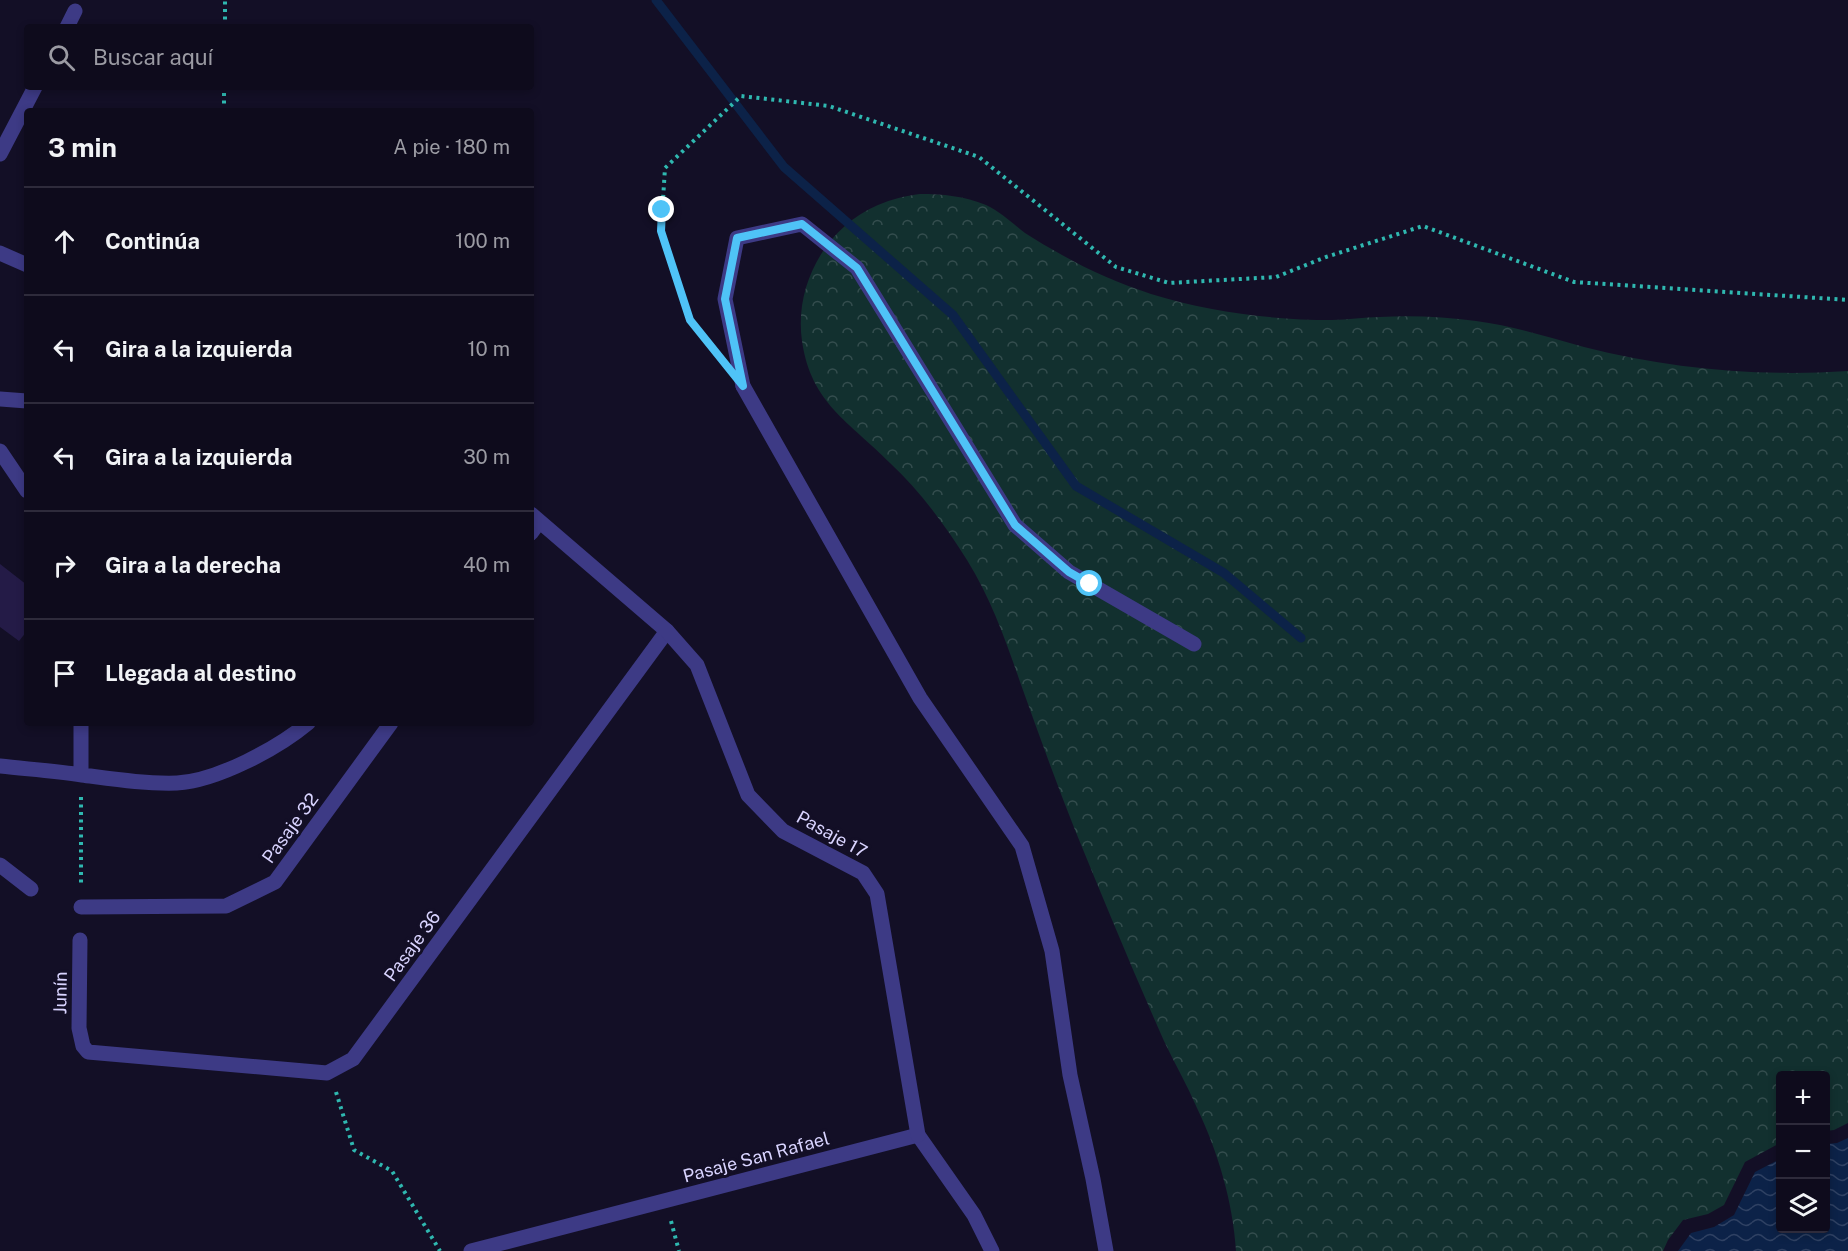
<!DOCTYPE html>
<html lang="es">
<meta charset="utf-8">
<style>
body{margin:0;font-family:"Public Sans",sans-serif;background:#171425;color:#f1f3f6}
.controls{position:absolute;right:18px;bottom:18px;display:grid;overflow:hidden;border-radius:6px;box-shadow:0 3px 9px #0003}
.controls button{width:54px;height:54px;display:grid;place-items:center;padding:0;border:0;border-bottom:2px solid #2e2b3b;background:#0e0b1c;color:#f1f3f6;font:30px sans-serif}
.stop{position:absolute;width:18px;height:18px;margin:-14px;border:4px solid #4fc3f7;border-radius:50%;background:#fff}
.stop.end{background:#4fc3f7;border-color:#fff;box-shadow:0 2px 6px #0008}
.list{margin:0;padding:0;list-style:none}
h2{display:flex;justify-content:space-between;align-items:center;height:78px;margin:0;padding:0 24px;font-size:26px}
h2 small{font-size:20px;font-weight:400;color:#9b9ba3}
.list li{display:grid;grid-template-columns:39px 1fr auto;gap:18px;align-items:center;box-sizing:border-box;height:108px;padding:0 24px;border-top:2px solid #2e2b3b}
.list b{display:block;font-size:22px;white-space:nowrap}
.list em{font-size:20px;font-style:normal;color:#9b9ba3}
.icon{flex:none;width:33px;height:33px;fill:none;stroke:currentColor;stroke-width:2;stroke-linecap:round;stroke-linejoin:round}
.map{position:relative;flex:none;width:1848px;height:1251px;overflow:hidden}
.search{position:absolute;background:#0e0b1c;box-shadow:0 3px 9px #0003;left:24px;top:24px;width:510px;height:66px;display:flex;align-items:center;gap:15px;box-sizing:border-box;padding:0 21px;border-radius:6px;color:#9b9ba3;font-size:22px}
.panel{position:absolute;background:#0e0b1c;box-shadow:0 3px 9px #0003;left:24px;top:108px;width:510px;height:618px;border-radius:6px}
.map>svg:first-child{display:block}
.forest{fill:url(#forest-crowns)}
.water{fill:url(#water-waves)}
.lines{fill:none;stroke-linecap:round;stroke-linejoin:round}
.stream{stroke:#0c2248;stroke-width:9}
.building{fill:#241b47}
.path{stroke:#2fb8b0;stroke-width:4;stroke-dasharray:3 4.5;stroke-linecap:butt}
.service{stroke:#3d3a85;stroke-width:15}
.minor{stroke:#3d3a85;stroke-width:15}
.tertiary{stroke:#3d3a85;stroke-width:15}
.route{stroke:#4fc3f7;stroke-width:8}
.labels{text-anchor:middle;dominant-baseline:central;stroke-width:6;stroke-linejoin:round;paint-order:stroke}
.street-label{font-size:18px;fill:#d9d4ff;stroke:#130f26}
</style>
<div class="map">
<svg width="1848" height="1251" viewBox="0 0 1848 1251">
<defs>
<pattern id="forest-crowns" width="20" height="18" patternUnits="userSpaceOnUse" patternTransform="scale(1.5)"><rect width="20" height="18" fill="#12302f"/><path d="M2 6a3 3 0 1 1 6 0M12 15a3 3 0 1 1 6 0" fill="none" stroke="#344d4e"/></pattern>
<pattern id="water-waves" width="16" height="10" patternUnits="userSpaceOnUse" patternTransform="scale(1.5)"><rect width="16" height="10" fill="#0c2248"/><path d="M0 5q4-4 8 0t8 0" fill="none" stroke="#2f4163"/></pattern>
</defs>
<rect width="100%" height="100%" fill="#130f26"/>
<path class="forest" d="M920,194C943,194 964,196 986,205C1001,212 1012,223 1025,233C1037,241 1050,248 1062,255C1090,271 1121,284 1151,294C1209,312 1271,320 1332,320C1348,320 1364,317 1380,317C1412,315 1445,317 1476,321C1514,326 1548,337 1584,347C1669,369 1761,377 1848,371V1123L1834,1130L1826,1131V1076H1780V1143L1745,1162L1724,1205L1708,1214L1683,1220L1668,1240L1663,1251H1236C1233,1202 1218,1152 1197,1108C1187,1085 1175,1064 1164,1041C1133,971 1104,901 1075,830C1055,780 1037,729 1019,679C1005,638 990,597 967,560C945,525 920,491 890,463C850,422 811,404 802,341C794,285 826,227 878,205C892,199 905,196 920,194Z"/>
<path class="water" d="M1848,1138V1251H1678L1691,1233L1714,1227L1734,1215L1755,1172L1780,1159V1228H1826V1144L1837,1143Z"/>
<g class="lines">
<path class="stream" d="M656,0L784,167L953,315L1076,486L1224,573L1301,638"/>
</g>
<path class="building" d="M0,564L27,585V631L19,641L0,627Z"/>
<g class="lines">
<path class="path" d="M225,27V0
M224,111V87
M709,344L690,320L661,231L665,168L741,96L829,106L979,157L1116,267L1169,283L1276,277L1326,257L1423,226L1574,282L1848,300
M81,797V885
M336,1092L354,1150L392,1171L440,1251
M671,1221L679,1251"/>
<path class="service" d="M743,386L725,299L737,238L802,224L857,268L1015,525L1069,572L1194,644"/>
<path class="minor" d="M67,27L75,11
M0,154L35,87
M0,253L27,265
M743,386L920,698L1022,846L1052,951L1070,1075L1093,1179L1106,1251
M0,451L27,491
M531,533L539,522
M0,766C27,769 55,771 82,775C113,779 145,784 177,783C217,781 278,748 308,723
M81,775V723
M0,865L31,889
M81,907L226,906L275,882L391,723
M80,940L79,1028L83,1046L88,1052L327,1073L353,1059L667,631
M471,1251L918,1135L974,1215L992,1251"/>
<path class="tertiary" d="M0,399L27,401
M531,514L667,631L697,665L748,795L783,831L863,873L877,894L918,1135"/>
</g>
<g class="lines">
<path class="route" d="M662,210L661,231L690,320L743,386L725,299L737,238L802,224L857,268L1015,525L1069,572L1090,584"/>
</g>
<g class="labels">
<g class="street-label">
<text transform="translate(290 828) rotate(-54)">Pasaje 32</text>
<text transform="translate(832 834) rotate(29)">Pasaje 17</text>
<text transform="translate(412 946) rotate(-54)">Pasaje 36</text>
<text transform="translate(60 993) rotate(-89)">Junín</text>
<text transform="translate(756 1157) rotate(-15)">Pasaje San Rafael</text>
</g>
</g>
</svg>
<div class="controls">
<button>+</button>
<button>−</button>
<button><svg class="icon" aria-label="layers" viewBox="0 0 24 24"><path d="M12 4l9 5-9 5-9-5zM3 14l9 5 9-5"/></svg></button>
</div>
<div class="stop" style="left:1090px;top:584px"></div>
<div class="stop end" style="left:662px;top:210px"></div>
<div class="search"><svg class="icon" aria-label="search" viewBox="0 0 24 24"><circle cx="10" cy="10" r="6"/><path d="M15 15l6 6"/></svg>Buscar aquí</div>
<section class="panel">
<h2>3 min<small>A pie · 180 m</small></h2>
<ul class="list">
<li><svg class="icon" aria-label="ahead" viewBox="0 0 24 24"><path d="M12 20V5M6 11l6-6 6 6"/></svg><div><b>Continúa</b></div><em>100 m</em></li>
<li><svg class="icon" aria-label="left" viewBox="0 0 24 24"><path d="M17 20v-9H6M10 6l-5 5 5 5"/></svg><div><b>Gira a la izquierda</b></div><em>10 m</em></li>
<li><svg class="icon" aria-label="left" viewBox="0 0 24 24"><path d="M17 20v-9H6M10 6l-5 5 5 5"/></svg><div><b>Gira a la izquierda</b></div><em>30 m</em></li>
<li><svg class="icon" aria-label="right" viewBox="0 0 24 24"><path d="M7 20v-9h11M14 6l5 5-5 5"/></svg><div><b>Gira a la derecha</b></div><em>40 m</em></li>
<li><svg class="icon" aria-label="arrive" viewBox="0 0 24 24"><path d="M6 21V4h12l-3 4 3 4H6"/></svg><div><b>Llegada al destino</b></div></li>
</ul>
</section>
</div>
